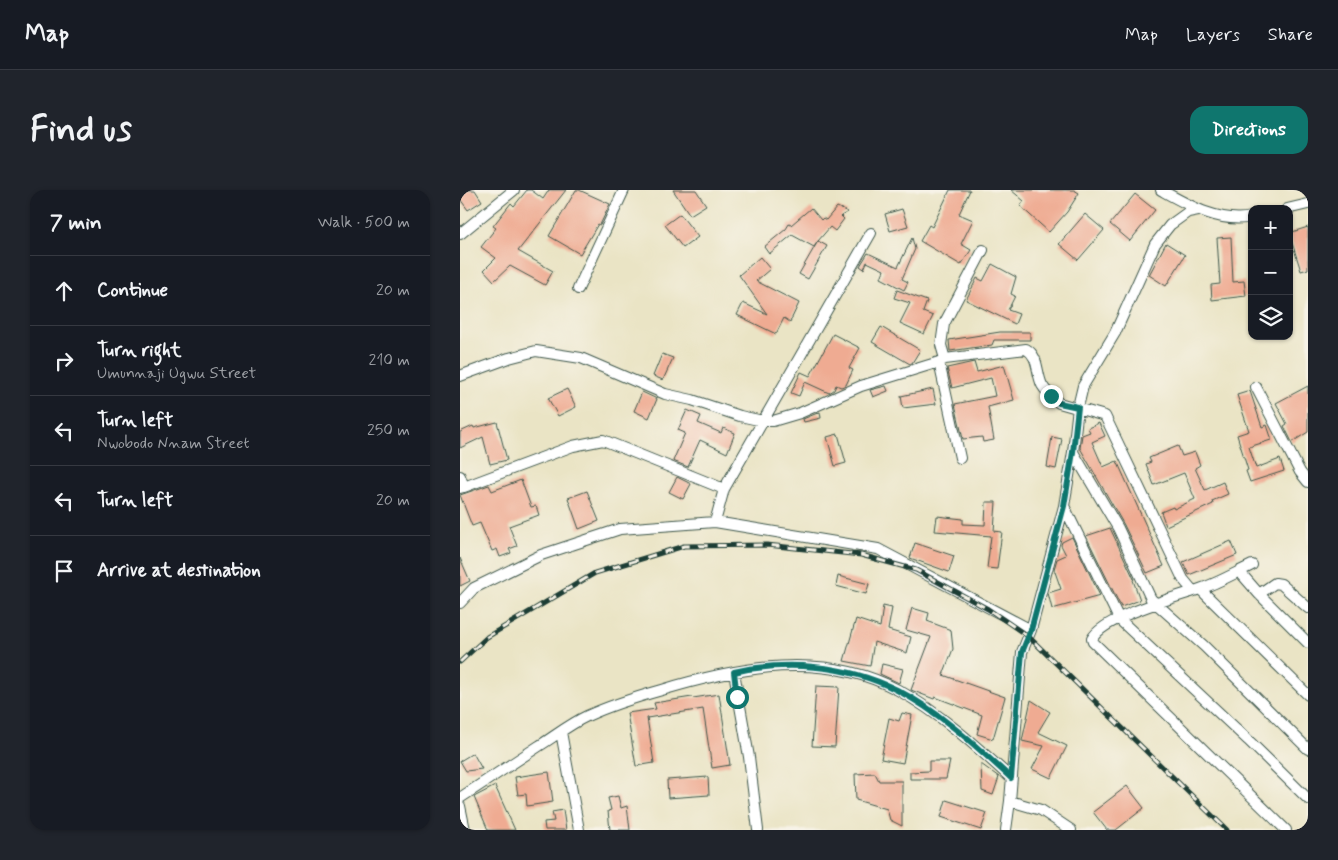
<!DOCTYPE html>
<meta charset="utf-8">
<style>
body{margin:0;font-family:Mynerve,sans-serif;background:#20242c;color:#f1f3f6}
.controls{position:absolute;right:15px;top:15px;display:grid;overflow:hidden;border-radius:10px;box-shadow:0 1px 4px #0004}
.controls button{width:45px;height:45px;display:grid;place-items:center;padding:0;border:0;border-bottom:1px solid #363941;background:#171b24;color:#f1f3f6;font:25px sans-serif}
.stop{position:absolute;width:15px;height:15px;margin:-11px;border:4px solid #0f766e;border-radius:50%;background:#fff}
.stop.end{background:#0f766e;border-color:#fff;box-shadow:0 1px 5px #0008}
.list{margin:0;padding:0;list-style:none}
h2{display:flex;justify-content:space-between;align-items:center;height:65px;margin:0;padding:0 20px;font-size:21px}
h2 small{font-size:16px;font-weight:400;color:#9ea1a6}
.list li{display:grid;grid-template-columns:32px 1fr auto;gap:15px;align-items:center;box-sizing:border-box;height:70px;padding:0 20px;border-top:1px solid #363941}
.list b{display:block;font-size:19px;white-space:nowrap}
.list p{margin:0;font-size:16px;white-space:nowrap;color:#9ea1a6}
.list em{font-size:16px;font-style:normal;color:#9ea1a6}
.icon{flex:none;width:28px;height:28px;fill:none;stroke:currentColor;stroke-width:2;stroke-linecap:round;stroke-linejoin:round}
.map{position:relative;flex:none;width:848px;height:640px;overflow:hidden;border-radius:15px}
header{display:flex;align-items:center;gap:30px;box-sizing:border-box;height:70px;padding:0 25px;background:#171b24;border-bottom:1px solid #363941}
header strong{font-size:24px}
nav{display:flex;gap:28px;margin-inline-start:auto;font-size:18px}
.intro{display:flex;align-items:center;justify-content:space-between;box-sizing:border-box;height:120px;padding:0 30px}
h1{margin:0;font-size:35px}
.button{padding:12px 22px;border-radius:15px;background:#0f766e;color:#fff;font-size:18px;font-weight:700}
main{display:flex;gap:30px;padding:0 30px}
aside{flex:1;background:#171b24;border-radius:15px;box-shadow:0 1px 4px #0004}
.map>svg:first-child{display:block}
.building{fill:#efab92}
.lines{fill:none;stroke-linecap:round;stroke-linejoin:round}
.minor-casing{stroke:#3d564a;stroke-width:12}
.minor{stroke:#fff;stroke-width:10}
.rail-casing{stroke:#1f3d34;stroke-width:5}
.rail{stroke:#f7f3e8;stroke-width:3;stroke-dasharray:9;stroke-linecap:butt}
.route{stroke:#0f766e;stroke-width:6}
</style>
<header>
<strong>Map</strong>
<nav><a>Map</a><a>Layers</a><a>Share</a></nav>
</header>
<div class="intro"><h1>Find us</h1><a class="button">Directions</a></div>
<main>
<aside>
<h2>7 min<small>Walk · 500 m</small></h2>
<ul class="list">
<li><svg class="icon" aria-label="ahead" viewBox="0 0 24 24"><path d="M12 20V5M6 11l6-6 6 6"/></svg><div><b>Continue</b></div><em>20 m</em></li>
<li><svg class="icon" aria-label="right" viewBox="0 0 24 24"><path d="M7 20v-9h11M14 6l5 5-5 5"/></svg><div><b>Turn right</b><p>Umunnaji Ugwu Street</p></div><em>210 m</em></li>
<li><svg class="icon" aria-label="left" viewBox="0 0 24 24"><path d="M17 20v-9H6M10 6l-5 5 5 5"/></svg><div><b>Turn left</b><p>Nwobodo Nnam Street</p></div><em>250 m</em></li>
<li><svg class="icon" aria-label="left" viewBox="0 0 24 24"><path d="M17 20v-9H6M10 6l-5 5 5 5"/></svg><div><b>Turn left</b></div><em>20 m</em></li>
<li><svg class="icon" aria-label="arrive" viewBox="0 0 24 24"><path d="M6 21V4h12l-3 4 3 4H6"/></svg><div><b>Arrive at destination</b></div></li>
</ul>
</aside>
<div class="map">
<svg width="848" height="640" viewBox="0 0 848 640">
<rect width="100%" height="100%" fill="#f7f3e8"/>
<filter id="ink" filterUnits="userSpaceOnUse"><feTurbulence type="fractalNoise" baseFrequency=".02" numOctaves="2"/><feDisplacementMap in="SourceGraphic" scale="10" xChannelSelector="R" yChannelSelector="G"/><feConvolveMatrix kernelMatrix="1 2 1 2 8 2 1 2 1" color-interpolation-filters="sRGB"/></filter>
<filter id="wash" filterUnits="userSpaceOnUse"><feTurbulence type="fractalNoise" baseFrequency=".0096" numOctaves="4" result="noise"/><feDisplacementMap in="SourceGraphic" scale="20" xChannelSelector="R" yChannelSelector="G"/><feGaussianBlur stdDeviation="1.12" result="paint"/><feColorMatrix in="noise" values="0 0 0 0 0 0 0 0 0 0 0 0 0 0 0 0 0 1.4 0 .05"/><feComposite in="paint" operator="in"/></filter>
<g filter="url(#wash)">
<rect width="100%" height="100%" fill="#eae4c5"/>
<g id="blocks">
<path class="building" d="M3,0H15L22,11L8,20L0,9V2Z
M67,0H71L83,9L89,0H106L58,61L93,81L85,95L50,76L34,91L24,80L36,68L21,57L36,38L33,36L51,13L54,16Z
M116,0H119L150,14L140,35L138,34L120,64L89,46Z
M213,0H236L246,15L230,25Z
M490,0H510L499,24L513,30L501,54L511,60L501,75L460,51L469,35L472,37Z
M551,0H614L619,3L607,22L589,42L560,16L564,11Z
M675,4L695,20L670,51L650,34Z
M377,17L388,22L381,26L384,29L375,41L370,37L358,51L367,56L348,89L339,84L358,51L354,57L332,45L309,64L304,57L326,39L329,34L331,35L351,18L361,30L363,28L366,30Z
M442,19L448,36L430,41L425,24Z
M220,24L238,47L223,58L205,35Z
M625,24L644,40L618,70L599,54Z
M848,37V79L841,81L829,43Z
M771,47L773,92L784,91L786,106L752,110L751,95L760,94L757,48Z
M452,48L455,59L442,89L448,92L444,100L421,88L424,80L407,72L404,79L400,76L408,63L438,77Z
M706,53L725,65L706,96L689,85Z
M300,67L310,79L296,91L339,113L330,132L324,128L316,144L277,125L283,113L307,124L279,85Z
M532,74L556,87L551,104L555,106L548,120L559,124L555,134L506,110L517,88L523,91Z
M437,100L467,111L463,122L473,126L464,144L440,133L450,113L434,108Z
M421,137L460,160L452,173L450,174L412,152Z
M540,142H570V150H534L532,155L490,161L489,150Z
M373,144L400,158L389,178L393,180L386,195L381,197L376,195L374,200L369,203L345,192L339,206L331,203L341,182L350,186Z
M202,164L213,168L203,190L193,186Z
M514,172L517,182L544,175L554,210L528,217L534,250L523,252L522,247L503,249L495,214L535,206L531,188L492,198L487,178Z
M426,196L428,201L413,207L410,200Z
M848,196V242L832,252L824,236L827,234L816,213Z
M107,199L116,217L98,226L88,208Z
M473,199L476,214L443,218L441,206Z
M790,201L802,237L807,235L811,247V250L789,257L796,278L820,269L824,281L790,292L786,281L788,280L777,245L789,241L777,205Z
M182,202L197,209L189,228L174,221Z
M227,220L241,226L238,233L261,243L263,238L275,243L267,263L240,250L228,277L213,271L225,243L218,240Z
M360,222L361,228L344,232L343,229Z
M37,232L47,270L30,274L23,247L0,258V242L13,236L14,238Z
M639,233L645,246L632,252L643,277L657,271L704,376L687,383L664,335L620,258L622,245L630,242L628,238Z
M378,244L386,273L375,276L367,247Z
M592,247L602,249L596,279L587,277Z
M718,256L722,266L735,262L740,275L735,278L745,300L763,292L768,304L752,311L753,314L706,336L701,322L713,317L714,319L735,309L724,283L694,295L686,274L691,272L689,268Z
M217,287L231,294L223,309L209,302Z
M61,290L71,317L76,316L79,325L49,336L57,356L49,359L51,363L40,367L37,359L32,361L20,333L12,336L0,305L29,295L32,301Z
M127,301L139,331L119,339L108,308Z
M526,312H536L534,341L542,342L537,379L527,378L531,346L475,341L477,326L503,329V334L525,335Z
M650,338L674,389L673,390L680,410L661,417L626,346Z
M612,347L640,406L592,419L588,403L601,399L594,379L597,369L606,365L601,355L602,352Z
M771,351L777,365L729,385L723,372Z
M455,353L494,366L489,382L450,368Z
M0,368L10,391L0,396Z
M378,386L409,394L406,404L376,396Z
M423,416L432,418L428,440L451,447L447,463L414,452L410,476L384,471L396,429L420,437Z
M452,418L469,423L467,431L491,440L493,459L483,485L545,507L533,549L517,544L522,525L475,507L474,509L451,500L471,447L446,440Z
M422,474L443,479L439,493L420,484Z
M356,496L379,497L375,557L352,556Z
M259,504L270,575L252,578L243,519L187,528L194,573L176,576L167,523L196,519L194,513L232,507L233,508Z
M571,510L590,522L578,542L607,556L591,588L572,579L584,556L562,551Z
M442,523L452,525L443,573L421,569L429,528L439,531Z
M13,563L22,579L6,581L0,571Z
M469,571H490L486,589H450V582L469,581Z
M521,574L539,587L533,605L522,601Z
M89,582L93,612L67,616L66,604L58,605L55,587Z
M415,583L419,591H442V636L430,630L427,619L396,610L395,584Z
M248,587L249,605L208,608L207,590Z
M35,596L55,640H28L14,607Z
M667,596L684,618L656,640H647L633,622Z
M158,606L161,618L167,616L170,640H150L148,621L151,620L148,608Z
M486,610L527,623L521,640L481,627Z
M103,620L106,640H85L84,632L94,631L92,622Z"/>
</g>
</g>
<g filter="url(#ink)">
<use href="#blocks" fill-opacity="0" stroke="#3d564a" stroke-width="1"/>
<g class="lines">
<g class="minor-casing">
<path id="minor" d="M701,0C728,15 760,34 792,27
M827,19L848,14
M0,44L54,0
M118,99L164,0
M485,169L481,155L484,134L523,60
M479,172L500,268
M0,186L49,168L76,161L121,168L205,204L232,210L280,226L303,231H313L340,223L401,196L479,172L485,169L566,159C579,166 576,182 582,195C586,202 593,208 599,213L645,226L723,389L733,401
M796,197L840,282L848,292
M613,262L658,338L691,409L744,456L848,559
M0,286L4,297L0,298
M4,297L113,256L143,250L264,299
M604,316L659,429L788,550L848,609
M255,332L264,299L411,43
M792,375C775,383 758,393 740,399C716,407 643,427 632,449L633,452L826,640
M779,381L799,404L848,453
M740,399L848,505
M799,404L815,393L821,394L848,418
M0,413L14,398L81,365L160,339L255,332L418,359L571,440
M274,482L289,567L298,640
M101,542L119,640
M0,608C26,591 53,573 79,556C95,546 110,534 127,526C151,515 177,507 202,500C278,477 364,460 438,500C480,523 516,556 551,588
M550,611L581,620L611,640
M0,616L5,640
M546,640L550,611L562,462L571,440L604,316L613,262L618,217L623,196L655,143L695,54L710,35L728,22L738,20"/>
</g>
<use href="#minor" class="minor"/>
<g class="rail-casing">
<path id="rail" d="M0,472L27,447L135,383L224,356L307,355L401,365L456,380L528,419L569,447L767,640"/>
</g>
<use href="#rail" class="rail"/>
</g>
</g>
<g class="lines" filter="url(#ink)">
<path class="route" d="M277,507L274,482C327,470 387,475 437,500C480,522 516,556 551,588L562,462L571,440L604,316L613,262L618,217L599,213L591,206"/>
</g>
</svg>
<div class="controls">
<button>+</button>
<button>−</button>
<button><svg class="icon" aria-label="layers" viewBox="0 0 24 24"><path d="M12 4l9 5-9 5-9-5zM3 14l9 5 9-5"/></svg></button>
</div>
<div class="stop" style="left:277px;top:507px"></div>
<div class="stop end" style="left:591px;top:206px"></div>
</div>
</main>
